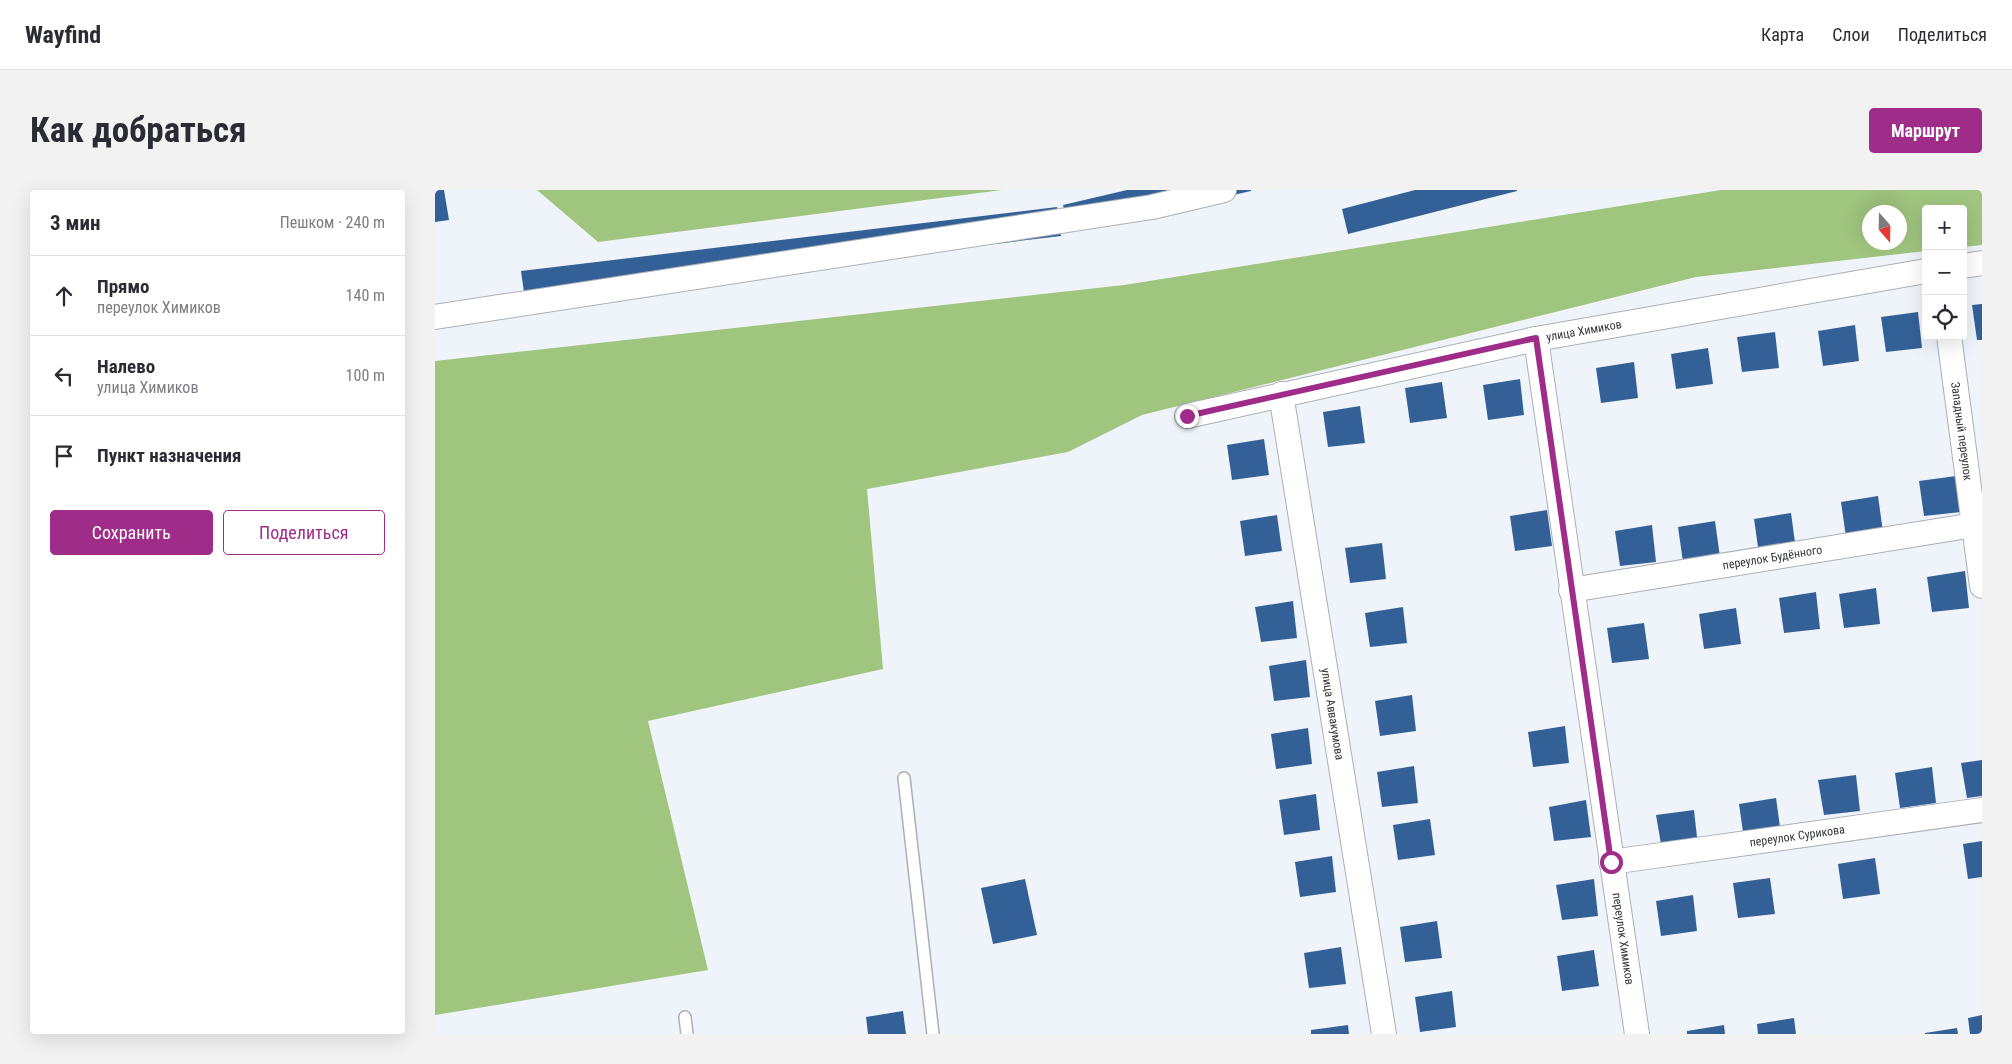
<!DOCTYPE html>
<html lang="ru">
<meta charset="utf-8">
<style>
body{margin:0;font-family:"Roboto Condensed",sans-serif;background:#f2f2f3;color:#2b2b33}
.controls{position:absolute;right:15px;top:15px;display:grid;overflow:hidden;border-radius:5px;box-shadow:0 5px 20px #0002}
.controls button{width:45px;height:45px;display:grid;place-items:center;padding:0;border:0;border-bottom:1px solid #e1e1e2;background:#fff;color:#2b2b33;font:25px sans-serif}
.compass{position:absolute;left:1427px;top:15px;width:45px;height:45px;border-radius:50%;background:#fff;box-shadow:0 5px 20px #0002;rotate:160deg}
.stop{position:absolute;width:15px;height:15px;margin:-11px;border:4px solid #9f2c88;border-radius:50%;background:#fff}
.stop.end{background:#9f2c88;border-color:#fff;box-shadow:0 1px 5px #0008}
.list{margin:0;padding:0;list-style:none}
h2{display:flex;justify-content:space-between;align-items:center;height:65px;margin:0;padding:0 20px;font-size:21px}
h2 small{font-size:16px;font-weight:400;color:#7c7c81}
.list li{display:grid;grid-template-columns:32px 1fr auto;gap:15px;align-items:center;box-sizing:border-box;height:80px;padding:0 20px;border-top:1px solid #e1e1e2}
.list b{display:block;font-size:19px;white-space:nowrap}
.list p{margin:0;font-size:16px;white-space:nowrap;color:#7c7c81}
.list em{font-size:16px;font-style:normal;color:#7c7c81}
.actions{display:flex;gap:10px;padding:15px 20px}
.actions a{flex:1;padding:11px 0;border:1px solid #9f2c88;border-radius:5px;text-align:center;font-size:18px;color:#9f2c88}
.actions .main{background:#9f2c88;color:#fff}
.icon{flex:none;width:28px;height:28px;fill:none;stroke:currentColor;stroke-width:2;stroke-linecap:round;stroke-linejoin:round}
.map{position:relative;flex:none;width:1547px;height:844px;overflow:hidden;border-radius:5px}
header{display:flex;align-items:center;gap:30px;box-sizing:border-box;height:70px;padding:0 25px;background:#fff;border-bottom:1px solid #e1e1e2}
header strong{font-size:24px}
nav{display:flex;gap:28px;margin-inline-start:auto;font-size:18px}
.intro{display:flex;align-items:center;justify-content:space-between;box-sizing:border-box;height:120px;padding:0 30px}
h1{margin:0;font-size:35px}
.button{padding:12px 22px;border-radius:5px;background:#9f2c88;color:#fff;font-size:18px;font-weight:700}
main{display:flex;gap:30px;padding:0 30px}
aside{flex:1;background:#fff;border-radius:5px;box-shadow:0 5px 20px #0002}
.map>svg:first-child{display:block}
.forest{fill:#a0c57f;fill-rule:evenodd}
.building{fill:#346098}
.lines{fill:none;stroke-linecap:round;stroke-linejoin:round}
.lane-casing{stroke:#abb0b6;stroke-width:14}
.street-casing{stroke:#abb0b6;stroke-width:26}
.lane{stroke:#fff;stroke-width:11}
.street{stroke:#fff;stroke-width:24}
.route{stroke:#9f2c88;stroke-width:6}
.labels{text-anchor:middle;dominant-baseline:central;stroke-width:5;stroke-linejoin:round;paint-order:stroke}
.street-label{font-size:12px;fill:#343638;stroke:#fff}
</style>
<header>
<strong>Wayfind</strong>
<nav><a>Карта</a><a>Слои</a><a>Поделиться</a></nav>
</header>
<div class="intro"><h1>Как добраться</h1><a class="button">Маршрут</a></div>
<main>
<aside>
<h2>3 мин<small>Пешком · 240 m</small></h2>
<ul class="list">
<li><svg class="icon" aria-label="ahead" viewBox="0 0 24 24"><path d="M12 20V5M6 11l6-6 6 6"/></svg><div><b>Прямо</b><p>переулок Химиков</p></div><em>140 m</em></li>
<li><svg class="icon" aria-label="left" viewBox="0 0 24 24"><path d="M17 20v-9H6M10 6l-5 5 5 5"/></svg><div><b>Налево</b><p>улица Химиков</p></div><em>100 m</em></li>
<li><svg class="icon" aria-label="arrive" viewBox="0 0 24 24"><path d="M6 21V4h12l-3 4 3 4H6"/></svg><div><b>Пункт назначения</b></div></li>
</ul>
<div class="actions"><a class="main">Сохранить</a><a>Поделиться</a></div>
</aside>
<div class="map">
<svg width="1547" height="844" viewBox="0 0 1547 844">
<rect width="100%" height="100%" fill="#eff4fa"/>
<path class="forest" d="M102,0H567L163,52Z
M1286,0H1547V55L1528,57V19H1491V61L1261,87L707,225L633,262L432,299L448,479L213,531L273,780L0,825V171L689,95ZM1434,22H1464V52H1434Z"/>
<path class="building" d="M0,0H9L14,30L0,32Z
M692,0H816V1L634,42L628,15Z
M980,0H1082V1L913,44L907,19Z
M622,17L626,46L90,110L86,81Z
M1547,114V150H1542L1537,115Z
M1483,122L1487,158L1451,162L1446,127Z
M1420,135L1424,171L1388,176L1383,141Z
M1340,142L1344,178L1307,182L1302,147Z
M1273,158L1278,194L1241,199L1236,164Z
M1199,172L1203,208L1166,213L1161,178Z
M1085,189L1089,225L1053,230L1048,195Z
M1007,192L1012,228L975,233L970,198Z
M925,216L930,253L893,257L888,222Z
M829,249L834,285L797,290L792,255Z
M1521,286L1526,322L1489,326L1484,291Z
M1443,306L1448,342L1411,347L1406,312Z
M1112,320L1117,356L1080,361L1075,326Z
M1356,323L1361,360L1324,364L1319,329Z
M842,325L847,361L810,366L805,331Z
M1280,331L1285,367L1248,372L1243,337Z
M1217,335L1221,372L1185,376L1180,341Z
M947,353L951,389L915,393L910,358Z
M1530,381L1534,418L1497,422L1492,387Z
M1441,398L1445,434L1409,438L1404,404Z
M1381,402L1385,439L1349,443L1344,408Z
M858,411L862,448L826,452L820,417Z
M968,417L972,453L935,457L930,423Z
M1301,418L1306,454L1269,459L1264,424Z
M1209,433L1214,469L1177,473L1172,438Z
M871,470L875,507L839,511L834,476Z
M977,505L981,541L945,546L940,511Z
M1130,536L1134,573L1098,577L1093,542Z
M873,538L877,574L841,579L836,544Z
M1547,570V606L1532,608L1526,573Z
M979,576L983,613L947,617L942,582Z
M1497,577L1501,613L1465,618L1460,583Z
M1421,585L1425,621L1389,625L1383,590Z
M881,604L885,640L849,645L844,610Z
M1341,608L1346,644L1309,649L1304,614Z
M1151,610L1156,647L1119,651L1114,617Z
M1259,620L1263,656L1227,660L1221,625Z
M995,629L1000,665L963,670L958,635Z
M1547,651V687L1533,689L1528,654Z
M897,666L901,702L865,707L860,672Z
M1440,668L1445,704L1408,709L1403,674Z
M1335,688L1340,724L1303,728L1298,693Z
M590,689L602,745L558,754L546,698Z
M1159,689L1163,726L1127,730L1121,695Z
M1258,705L1262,741L1226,746L1221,711Z
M1002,731L1007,768L970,772L965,737Z
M906,757L911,794L874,798L869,763Z
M1159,760L1164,796L1127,801L1122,766Z
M1017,801L1021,837L985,842L980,807Z
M468,821L471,844H433L431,827Z
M1547,825V844H1535L1533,828Z
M1359,828L1361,844H1323L1322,834Z
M913,835L914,844H876V840Z
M1289,835L1290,844H1252V841Z
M1522,838L1523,844H1490V843Z"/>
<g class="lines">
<g class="lane-casing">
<path id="lane" d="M469,588L498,844
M250,827L252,844"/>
</g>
<g class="street-casing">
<g id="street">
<path d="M1528,76L1547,73"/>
<path d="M0,127L717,17L789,0"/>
<path id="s1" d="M1514,146L1547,396"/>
<path id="s2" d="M1101,149L1202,844"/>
<path id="s3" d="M846,204L949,844"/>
<path id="s4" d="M752,226L1101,149L1491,81"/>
<path id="s5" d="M1136,400L1539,335"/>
<path id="s6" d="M1176,672L1547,620"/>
</g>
</g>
<use href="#lane" class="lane"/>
<use href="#street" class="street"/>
</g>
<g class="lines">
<path class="route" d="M752,226L1101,148L1176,672"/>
</g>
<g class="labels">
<g class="street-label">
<text stroke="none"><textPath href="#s4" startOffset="406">улица Химиков</textPath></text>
<text stroke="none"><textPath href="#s1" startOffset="96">Западный переулок</textPath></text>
<text stroke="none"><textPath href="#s5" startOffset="204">переулок Будённого</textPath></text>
<text stroke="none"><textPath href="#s3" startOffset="324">улица Аввакумова</textPath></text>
<text stroke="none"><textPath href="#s6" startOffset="188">переулок Сурикова</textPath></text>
<text stroke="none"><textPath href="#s2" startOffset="606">переулок Химиков</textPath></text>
</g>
</g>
</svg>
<div class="controls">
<button>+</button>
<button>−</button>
<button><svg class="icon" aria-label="locate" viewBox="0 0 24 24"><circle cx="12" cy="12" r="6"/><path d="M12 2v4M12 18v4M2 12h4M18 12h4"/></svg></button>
</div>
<svg class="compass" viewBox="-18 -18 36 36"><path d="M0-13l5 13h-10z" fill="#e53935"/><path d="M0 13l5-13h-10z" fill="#7c7c81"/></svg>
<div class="stop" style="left:1176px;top:672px"></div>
<div class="stop end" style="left:752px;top:226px"></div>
</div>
</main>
